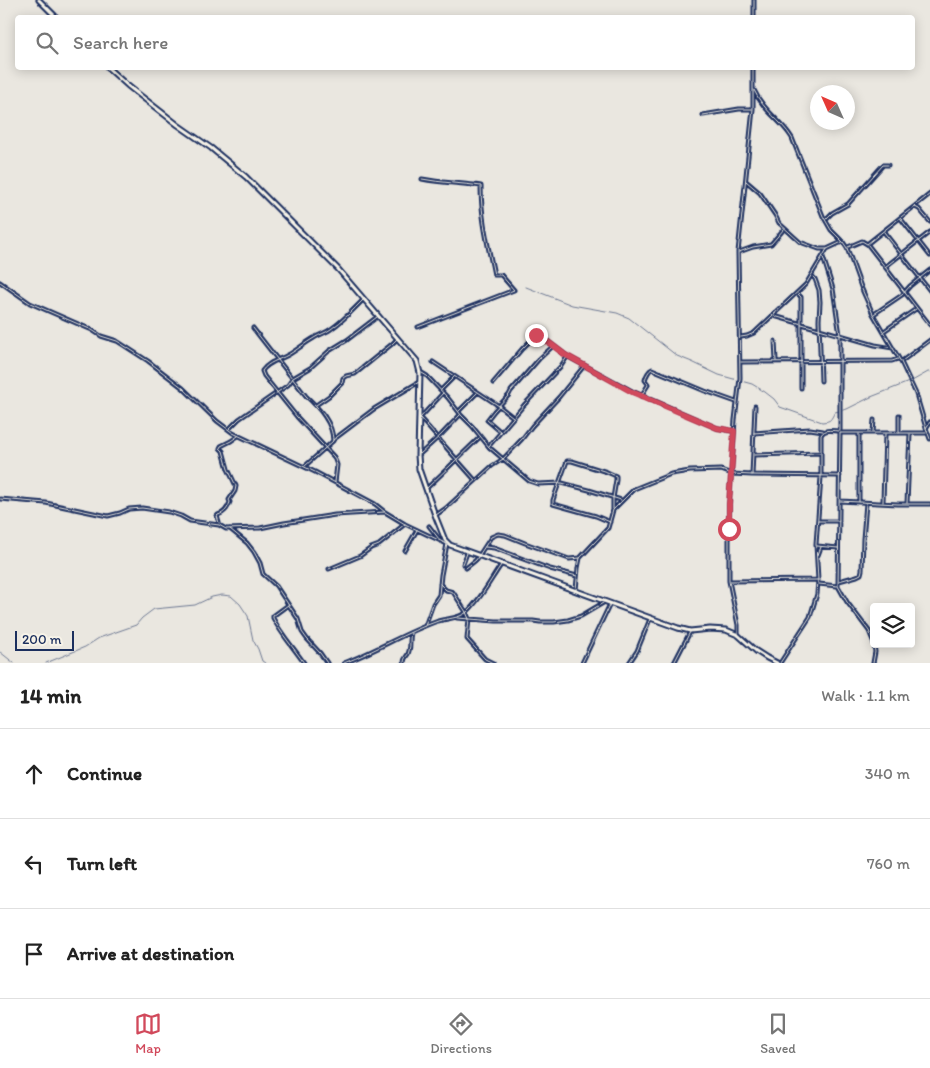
<!DOCTYPE html>
<meta charset="utf-8">
<style>
body{margin:0;font-family:Itim,sans-serif;background:#f6f6f6;color:#222}
.controls{position:absolute;right:15px;bottom:15px;display:grid;overflow:hidden;border-radius:5px;box-shadow:0 2px 12px #0003}
.controls button{width:45px;height:45px;display:grid;place-items:center;padding:0;border:0;border-bottom:1px solid #e0e0e0;background:#fff;color:#222;font:25px sans-serif}
.compass{position:absolute;left:810px;top:85px;width:45px;height:45px;border-radius:50%;background:#fff;box-shadow:0 2px 12px #0003;rotate:315deg}
.scale{position:absolute;left:15px;bottom:12px;width:59px;box-sizing:border-box;padding-left:5px;border:2px solid #1b2f5e;border-top:0;font-size:14px;line-height:18px;white-space:nowrap;color:#1b2f5e;-webkit-text-stroke:4px #f7f3e8;paint-order:stroke}
.stop{position:absolute;width:15px;height:15px;margin:-11px;border:4px solid #d1495b;border-radius:50%;background:#fff}
.stop.end{background:#d1495b;border-color:#fff;box-shadow:0 1px 5px #0008}
.list{margin:0;padding:0;list-style:none}
h2{display:flex;justify-content:space-between;align-items:center;height:65px;margin:0;padding:0 20px;font-size:21px}
h2 small{font-size:16px;font-weight:400;color:#767676}
.list li{display:grid;grid-template-columns:32px 1fr auto;gap:15px;align-items:center;box-sizing:border-box;height:90px;padding:0 20px;border-top:1px solid #e0e0e0}
.list b{display:block;font-size:19px;white-space:nowrap}
.list em{font-size:16px;font-style:normal;color:#767676}
.icon{flex:none;width:28px;height:28px;fill:none;stroke:currentColor;stroke-width:2;stroke-linecap:round;stroke-linejoin:round}
.map{position:relative;flex:none;width:930px;height:663px;overflow:hidden}
.search{position:absolute;background:#fff;box-shadow:0 2px 12px #0003;left:15px;right:15px;top:15px;height:55px;display:flex;align-items:center;gap:12px;box-sizing:border-box;padding:0 18px;border-radius:5px;color:#767676;font-size:19px}
.sheet{height:335px;background:#fff}
nav{display:flex;justify-content:space-around;align-items:center;box-sizing:border-box;height:70px;border-top:1px solid #e0e0e0;background:#fff;font-size:14px;color:#767676}
nav a{display:grid;justify-items:center;gap:2px}
nav .on{color:#d1495b}
.map>svg:first-child{display:block}
.lines{fill:none;stroke-linecap:round;stroke-linejoin:round}
.stream{stroke:#6d7892;stroke-width:1}
.street-casing{stroke:#1b2f5e;stroke-width:5}
.secondary-casing{stroke:#1b2f5e;stroke-width:7}
.street{stroke:#f7f3e8;stroke-width:1}
.secondary{stroke:#f7f3e8;stroke-width:3}
.route{stroke:#d1495b;stroke-width:6}
</style>
<div class="map">
<svg width="930" height="663" viewBox="0 0 930 663">
<rect width="100%" height="100%" fill="#eae7e0"/>
<filter id="ink" filterUnits="userSpaceOnUse"><feTurbulence type="fractalNoise" baseFrequency=".02" numOctaves="2"/><feDisplacementMap in="SourceGraphic" scale="10" xChannelSelector="R" yChannelSelector="G"/><feConvolveMatrix kernelMatrix="1 2 1 2 8 2 1 2 1" color-interpolation-filters="sRGB"/></filter>
<g filter="url(#ink)">
<g class="lines">
<path class="stream" d="M526,287L572,305L617,313L629,318L677,356L692,362L719,375L752,384L765,392L774,399L780,407L822,422C832,421 830,420 835,412L847,409L871,397L909,382
M912,381L928,372H930
M0,652L14,663
M46,663L85,647L99,638L136,625L142,618L154,609L195,605L212,597L222,595L231,596L240,604L248,616L253,640L258,649L262,661L265,663"/>
<g class="street-casing">
<path id="street" d="M754,18V0
M754,90C764,112 781,120 792,138L823,216L831,230L843,242L847,248L861,287L873,314L901,362L916,394L926,428L930,439
M703,115L739,109H752
M746,181L760,193L775,215L779,223L800,242L819,249H827
M915,207L919,209L930,222
M826,219L832,213L848,204L883,165H888
M901,219L930,256
M884,232L930,291
M868,245L930,325
M848,247L862,241L867,244L930,194
M739,252L753,247L771,244L784,229
M823,257L833,289L840,335V430
M885,267L930,232
M813,277L815,279L819,290L820,302L819,320L821,381
M0,282L30,303L92,330L101,336L117,341L148,361L183,388L217,421L233,433L315,472L375,504L385,512L405,524L447,544
M798,294L801,297V388
M874,314L902,295L910,286L930,270
M774,316L875,345L893,348
M418,327L514,290L501,275H494C488,245 481,218 481,186C461,183 442,183 422,179
M253,328L306,396C319,408 333,423 333,441L305,466
M884,331L916,309
M741,337L747,336L754,333L806,284L827,249L842,242
M775,341L776,361
M902,361L930,340
M433,362L499,406L513,417
M741,362L892,361L898,359
M422,373L427,376L448,398L461,415L472,426L489,447L529,481L538,484L562,483L589,490L621,500
M493,383L522,349L534,337L538,334L567,356L632,391L717,428L733,431
M441,390L454,377
M641,396L648,385V384L645,380C646,376 649,370 652,369L705,391L736,402
M316,405L329,396L342,383L343,378L346,376L355,374L392,344L397,339
M459,411L477,393
M420,418L475,480
M420,418L443,393
M926,428L930,422
M229,429L239,419L288,385L293,378L310,368L329,351L347,340L377,317
M501,432L487,420L494,411L509,395L511,391L539,359L552,347
M873,432L874,420
M754,433L810,429L823,431
M899,433V415
M333,440L374,409L419,382
M489,446L524,405L561,366L567,357
M420,454L441,435L460,415
M754,455L820,453
M752,475L755,406
M335,482L337,465L334,457L297,417L264,376L262,371C268,362 279,360 288,355C297,350 305,343 314,338C320,334 326,333 331,329C343,321 353,310 363,300
M426,489L479,438
M0,499L46,503L108,516L120,513L129,509L142,508L169,512L181,516L190,521L219,525L226,529L260,528L284,523L335,515L385,512
M840,501L898,504H930
M859,502V434
M883,502L885,434
M907,503L910,434
M436,515L446,508L492,466L503,459L522,439L532,426L559,397L584,366
M818,521H839
M610,522L596,516L553,504V500L567,461H572L607,472L616,476V480L613,498V509
M219,523L217,516L218,515C225,513 228,508 230,502L229,500L235,491L236,486L228,469L223,451L220,448L221,446L231,441L238,436
M429,526L439,539
M230,529L247,543L254,552L260,563L263,574L276,586L298,619L302,632L307,639L320,653L327,663
M817,546L838,548
M485,547L494,548L550,569L577,576
M405,551L417,530
M818,555L821,547
M463,564L467,553
M466,568L476,560L491,537L498,534L505,535L525,543L569,559L580,558
M329,569L360,556L371,548L379,545L405,524
M730,581L818,580
M839,581L857,576L861,574L862,570L863,539L866,503
M440,584L446,590L453,592L466,612L469,619L467,639L485,659L493,663
M819,584L837,586
M576,590L578,568L580,558L608,528L613,510L634,489L671,474L690,471L721,470L732,474L752,475L840,476
M288,605L273,616V618C281,634 294,648 304,663
M457,618L496,621H533L540,622H554L568,620L581,616L603,603
M425,626L433,604L439,595L441,575L447,544
M738,634V625L729,581V504L735,420L740,378L738,252L753,109V68
M874,643L869,631L847,602L838,586L840,433H926
M344,663C376,651 406,632 438,621C448,618 458,619 467,612C481,599 490,581 501,565
M404,663C404,656 408,657 409,651C411,645 409,639 411,633
M582,663L610,604
M629,663L637,651L650,619
M674,663L690,632
M780,663L810,617L817,594L818,580L816,544L821,477V435C825,428 833,431 840,431
M873,663L875,652L874,644"/>
</g>
<g class="secondary-casing">
<path id="secondary" d="M39,0L57,18
M108,68L128,86L178,125L211,148L246,177L338,269L417,361L420,373L418,455L419,469L435,515L445,540L450,545L678,628L690,631L710,629L726,630L738,635L756,651L767,658L777,663"/>
</g>
<use href="#street" class="street"/>
<use href="#secondary" class="secondary"/>
</g>
</g>
<g class="lines" filter="url(#ink)">
<path class="route" d="M536,335H539L564,354L632,392L717,428L734,431L729,504V529"/>
</g>
</svg>
<div class="controls">
<button><svg class="icon" aria-label="layers" viewBox="0 0 24 24"><path d="M12 4l9 5-9 5-9-5zM3 14l9 5 9-5"/></svg></button>
</div>
<svg class="compass" viewBox="-18 -18 36 36"><path d="M0-13l5 13h-10z" fill="#e53935"/><path d="M0 13l5-13h-10z" fill="#767676"/></svg>
<div class="scale">200 m</div>
<div class="stop" style="left:729px;top:529px"></div>
<div class="stop end" style="left:536px;top:335px"></div>
<div class="search"><svg class="icon" aria-label="search" viewBox="0 0 24 24"><circle cx="10" cy="10" r="6"/><path d="M15 15l6 6"/></svg>Search here</div>
</div>
<section class="sheet">
<h2>14 min<small>Walk · 1.1 km</small></h2>
<ul class="list">
<li><svg class="icon" aria-label="ahead" viewBox="0 0 24 24"><path d="M12 20V5M6 11l6-6 6 6"/></svg><div><b>Continue</b></div><em>340 m</em></li>
<li><svg class="icon" aria-label="left" viewBox="0 0 24 24"><path d="M17 20v-9H6M10 6l-5 5 5 5"/></svg><div><b>Turn left</b></div><em>760 m</em></li>
<li><svg class="icon" aria-label="arrive" viewBox="0 0 24 24"><path d="M6 21V4h12l-3 4 3 4H6"/></svg><div><b>Arrive at destination</b></div></li>
</ul>
</section>
<nav>
<a class="on"><svg class="icon" aria-label="map" viewBox="0 0 24 24"><path d="M3 6l6-2 6 2 6-2v14l-6 2-6-2-6 2zM9 4v14M15 6v14"/></svg>Map</a>
<a><svg class="icon" aria-label="directions" viewBox="0 0 24 24"><path d="M12 3l9 9-9 9-9-9zM9 14v-3h6M13 9l2 2-2 2"/></svg>Directions</a>
<a><svg class="icon" aria-label="saved" viewBox="0 0 24 24"><path d="M7 4h10v16l-5-4-5 4z"/></svg>Saved</a>
</nav>
